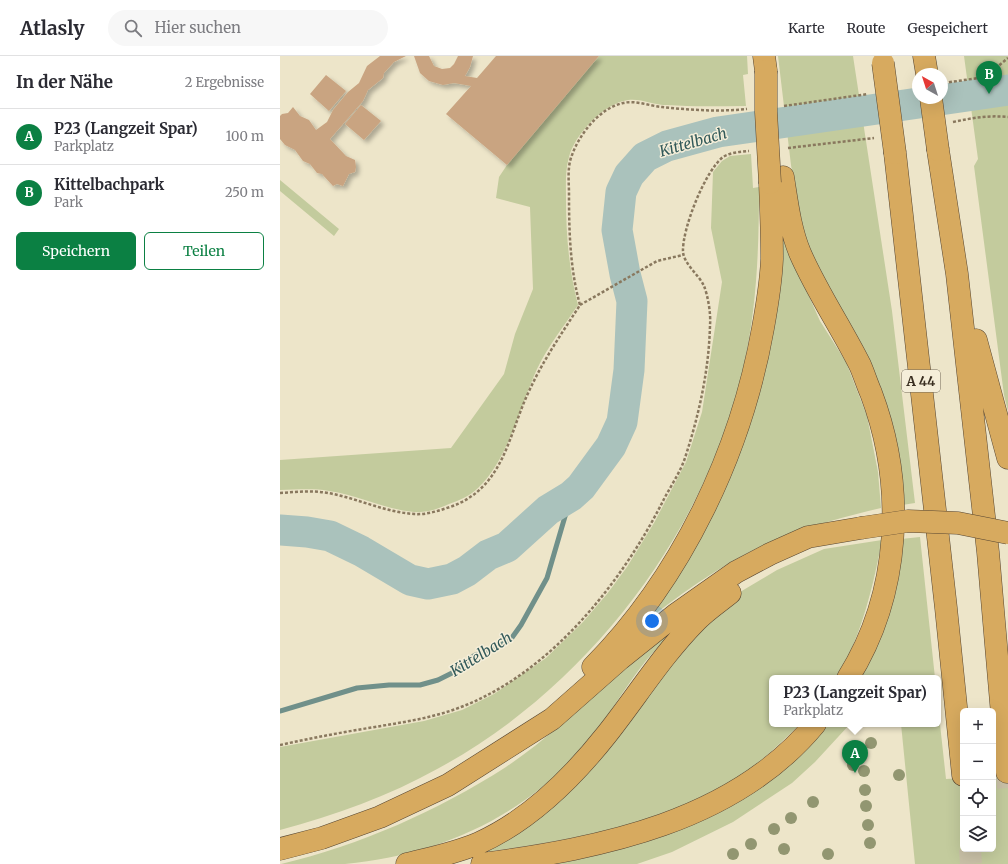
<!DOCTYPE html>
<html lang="de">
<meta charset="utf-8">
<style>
body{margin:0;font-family:Merriweather,serif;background:#f7f7f7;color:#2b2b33}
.controls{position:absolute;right:12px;bottom:12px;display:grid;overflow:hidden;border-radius:6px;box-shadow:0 4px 16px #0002}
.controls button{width:36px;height:36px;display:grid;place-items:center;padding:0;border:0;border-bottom:1px solid #e1e1e2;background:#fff;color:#2b2b33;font:20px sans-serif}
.compass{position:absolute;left:632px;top:12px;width:36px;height:36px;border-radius:50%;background:#fff;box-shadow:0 4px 16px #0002;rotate:321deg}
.you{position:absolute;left:372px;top:565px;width:14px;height:14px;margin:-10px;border:3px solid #fff;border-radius:50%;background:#1a73e8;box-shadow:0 0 0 6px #1a73e833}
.badge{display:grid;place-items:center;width:26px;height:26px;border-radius:50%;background:#0b8043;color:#fff;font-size:13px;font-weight:700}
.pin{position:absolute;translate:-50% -33px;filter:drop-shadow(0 1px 2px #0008)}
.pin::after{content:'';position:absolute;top:21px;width:14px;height:12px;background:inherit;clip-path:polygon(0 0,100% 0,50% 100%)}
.popup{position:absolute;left:489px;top:619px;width:172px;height:52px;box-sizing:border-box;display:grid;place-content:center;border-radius:6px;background:#fff;filter:drop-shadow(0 1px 3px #0005);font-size:13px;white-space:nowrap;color:#7c7c81}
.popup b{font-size:15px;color:#2b2b33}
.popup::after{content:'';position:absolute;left:50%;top:100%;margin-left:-8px;border:8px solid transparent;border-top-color:#fff}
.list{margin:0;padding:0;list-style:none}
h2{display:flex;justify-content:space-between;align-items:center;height:52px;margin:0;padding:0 16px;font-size:17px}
h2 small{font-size:13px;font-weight:400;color:#7c7c81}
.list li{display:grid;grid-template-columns:26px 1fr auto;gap:12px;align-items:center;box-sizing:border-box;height:56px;padding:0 16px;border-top:1px solid #e1e1e2}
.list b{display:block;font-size:15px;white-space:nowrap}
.list p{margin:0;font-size:13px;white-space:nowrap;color:#7c7c81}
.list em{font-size:13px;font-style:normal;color:#7c7c81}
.actions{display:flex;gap:8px;padding:12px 16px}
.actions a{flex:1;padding:9px 0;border:1px solid #0b8043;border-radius:6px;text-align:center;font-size:14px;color:#0b8043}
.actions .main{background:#0b8043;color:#fff}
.icon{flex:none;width:22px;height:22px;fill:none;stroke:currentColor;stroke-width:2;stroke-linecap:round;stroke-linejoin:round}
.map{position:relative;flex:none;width:728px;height:808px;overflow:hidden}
header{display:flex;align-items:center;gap:24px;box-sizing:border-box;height:56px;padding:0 20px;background:#fff;border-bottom:1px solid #e1e1e2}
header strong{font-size:19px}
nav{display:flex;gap:22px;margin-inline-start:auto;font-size:14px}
.search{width:280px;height:36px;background:#f7f7f7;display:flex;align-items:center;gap:10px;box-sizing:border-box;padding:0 14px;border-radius:22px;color:#7c7c81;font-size:15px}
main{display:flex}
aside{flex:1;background:#fff}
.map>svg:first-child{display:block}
.green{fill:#c3cb9d}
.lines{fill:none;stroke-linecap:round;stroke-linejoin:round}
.stream{stroke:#70908a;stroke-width:5}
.river{stroke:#aac2bc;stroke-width:31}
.building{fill:#c9a481;filter:url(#shadow)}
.highway-tunnel{stroke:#c9c1a7;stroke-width:22;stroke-dasharray:22 11;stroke-linecap:butt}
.highway-casing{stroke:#574632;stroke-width:23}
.path{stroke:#89785e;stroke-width:2.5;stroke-dasharray:3 2;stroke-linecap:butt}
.highway{stroke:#d7aa5f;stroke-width:22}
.highway-bridge-casing{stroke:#574632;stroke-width:23;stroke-linecap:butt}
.highway-bridge{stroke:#d7aa5f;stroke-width:22}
.tree{fill:#929671}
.labels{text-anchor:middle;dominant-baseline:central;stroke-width:3;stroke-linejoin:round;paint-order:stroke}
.shield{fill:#f5eed9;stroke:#726858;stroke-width:1}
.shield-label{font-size:13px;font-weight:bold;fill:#3a2f21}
.water-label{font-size:15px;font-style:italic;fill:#315959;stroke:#f5eed9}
</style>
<header>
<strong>Atlasly</strong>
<div class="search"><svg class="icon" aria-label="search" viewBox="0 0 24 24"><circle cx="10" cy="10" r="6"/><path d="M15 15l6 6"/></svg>Hier suchen</div>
<nav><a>Karte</a><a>Route</a><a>Gespeichert</a></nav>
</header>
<main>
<aside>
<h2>In der Nähe<small>2 Ergebnisse</small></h2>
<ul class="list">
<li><span class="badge">A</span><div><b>P23 (Langzeit Spar)</b><p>Parkplatz</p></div><em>100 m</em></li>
<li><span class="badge">B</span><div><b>Kittelbachpark</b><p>Park</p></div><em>250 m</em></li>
</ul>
<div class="actions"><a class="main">Speichern</a><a>Teilen</a></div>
</aside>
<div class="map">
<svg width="728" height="808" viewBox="0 0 728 808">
<defs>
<filter id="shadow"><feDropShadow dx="3.5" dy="3.5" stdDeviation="2" flood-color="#0004"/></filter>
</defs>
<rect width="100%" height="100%" fill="#ede5c9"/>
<path class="green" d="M319,0H467L468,18L463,19L466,50C440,50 413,51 387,49C374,49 360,42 348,44C324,47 295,78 289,101C285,115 286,129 286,143C286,179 289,214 298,249C284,270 268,290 257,313C240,350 228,404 198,432C190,440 180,444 169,448C158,453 146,457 134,456C104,453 78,439 49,435C32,432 16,434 0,434V404L171,392L224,318L235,278L253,233L250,151L216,142L219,121L227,109Z
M498,0H573L612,255L635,447L622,449L546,234L521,173L511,109Z
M684,0H728V355L724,339L694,110L698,103Z
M471,98L473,132L479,131C479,191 477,250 464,309C427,475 308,631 159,712C109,740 55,759 0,774V691L144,665L182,654L214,638L266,602L303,566L327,538L347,511L374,467L406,406L422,356L442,226L431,172L433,116L442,105L450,100Z
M0,124L59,173L54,180L0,135Z
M498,163L512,202L540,265L566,306L587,360L598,416L601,452C567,460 534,469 502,481C449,502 402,537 358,571L450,415Z
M640,481L655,622H576L621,483Z
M602,484C593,531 582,577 559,619L557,622H492V668H520C503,685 485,702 466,716C387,772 277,786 184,799L220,780L395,597L455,539L497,514L544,493Z
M408,560C392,577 375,593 361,611C342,636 326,664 306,688C244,761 159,799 65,808C44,808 22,808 1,808C81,789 157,755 226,711C262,687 296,655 329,626C355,604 382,582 408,560Z
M658,650L666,723L683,722V793H713V719L728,718V808H635L621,668H658Z
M543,668H570L535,706L512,727L453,766L392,796L357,808H243L401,769Z"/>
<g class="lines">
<path class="stream" d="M0,655L77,632L109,629H140L158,624L174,616L195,599L215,592L231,583L241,569L267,522L291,440"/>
<path class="river" d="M0,474L27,476L50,480L81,495L130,524L148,528L172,523L187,515L208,499L227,491L268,454L291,440L301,431L331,390L342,366L349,314L352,245L345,218L337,174L341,136L349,119L365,101L387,90L438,76L728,34"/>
</g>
<path class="building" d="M100,0H126L114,6L104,17L103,22L88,34L83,45L50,83L66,100L75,104L76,111L75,116L69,118L63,130L57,128L53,130L42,118L37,117L30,108L23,105L15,94L5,89L0,83V60L2,58L8,57L13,51L20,60L29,64L36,74L47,66L53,54L68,36L79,27L87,10Z
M134,0H149L154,10L162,13L170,12L174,8L178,0H193L190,11L185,20L197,22L216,0H319L227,109L166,58L191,30L174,27L163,29L149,25L140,17Z
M46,19L66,35L49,55L30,38Z
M81,49L101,65L84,84L65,68Z"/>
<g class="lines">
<path class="highway-tunnel" d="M727,716L728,732
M690,793L691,808"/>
<g class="highway-casing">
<path id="highway" d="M484,0L486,15
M644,0L647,18
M658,94L677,218L708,496L727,716
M615,97L666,552L683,719
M503,121C507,146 510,173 520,197C537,236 561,271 580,309C584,318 587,328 591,337C626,430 621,537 568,622
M696,284L728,402
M313,611C402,521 461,396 483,272C487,250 491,226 492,203C492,178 491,152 490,127
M0,793L42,782L100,761L168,729L272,663L340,603L395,559L456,516L490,498L528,481L581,472
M127,808C151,802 176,797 199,787C250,764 293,721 327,678C357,640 383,598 417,564C427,554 439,546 450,537
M202,808C321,792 454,766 535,668"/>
</g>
<path class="path" d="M664,27L705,21L728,2
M504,50L588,38
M673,66C692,62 709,59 728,61
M508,92L594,82
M300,249L377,205L403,199
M0,437C16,436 32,434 48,437C77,442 104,456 134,458C146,459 158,455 170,451C225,432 228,378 250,333C264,303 282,277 300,249C290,213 289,175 289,138C289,125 287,111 292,99C300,77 320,52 343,47C355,44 370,50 382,51C410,54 439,56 467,53
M0,689C32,682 63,676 95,671C124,666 153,662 181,651C270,617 341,528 383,445C390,431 400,417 405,402C419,359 429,314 430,269C431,258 428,240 424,230C419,219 404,208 403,196C402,173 425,115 443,101C451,96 460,96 469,95"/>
<use href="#highway" class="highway"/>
<g class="highway-bridge-casing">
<path id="highway-bridge" d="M603,7L615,97
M486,15V56L490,127
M651,42L658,94
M581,472L628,465L678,467L728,477"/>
</g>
<use href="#highway-bridge" class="highway-bridge"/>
</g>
<g class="tree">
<circle cx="591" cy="687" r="6"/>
<circle cx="573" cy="709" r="6"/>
<circle cx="584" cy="715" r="6"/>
<circle cx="619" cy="719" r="6"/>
<circle cx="585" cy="734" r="6"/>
<circle cx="533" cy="746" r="6"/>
<circle cx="586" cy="750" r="6"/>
<circle cx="511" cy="762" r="6"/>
<circle cx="588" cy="769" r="6"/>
<circle cx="494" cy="773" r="6"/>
<circle cx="590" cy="787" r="6"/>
<circle cx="471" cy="788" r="6"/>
<circle cx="504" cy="793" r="6"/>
<circle cx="453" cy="798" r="6"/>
<circle cx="548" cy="798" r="6"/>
</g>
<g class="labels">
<rect class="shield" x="622" y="314" width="38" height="22" rx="3"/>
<g class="shield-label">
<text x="641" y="325">A 44</text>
</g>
<g class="water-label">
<text transform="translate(413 86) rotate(-16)">Kittelbach</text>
<text transform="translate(201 598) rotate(-32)">Kittelbach</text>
</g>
</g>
</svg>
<div class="controls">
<button>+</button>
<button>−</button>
<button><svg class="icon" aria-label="locate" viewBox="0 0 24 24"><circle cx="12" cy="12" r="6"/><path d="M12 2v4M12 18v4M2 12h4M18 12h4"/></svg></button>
<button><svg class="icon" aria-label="layers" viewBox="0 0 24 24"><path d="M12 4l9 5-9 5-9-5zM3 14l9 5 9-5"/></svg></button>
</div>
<svg class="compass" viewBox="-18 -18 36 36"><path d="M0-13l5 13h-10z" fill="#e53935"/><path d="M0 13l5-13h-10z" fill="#7c7c81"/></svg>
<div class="you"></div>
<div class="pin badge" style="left:575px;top:717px">A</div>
<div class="popup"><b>P23 (Langzeit Spar)</b>Parkplatz</div>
<div class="pin badge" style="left:709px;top:38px">B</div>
</div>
</main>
